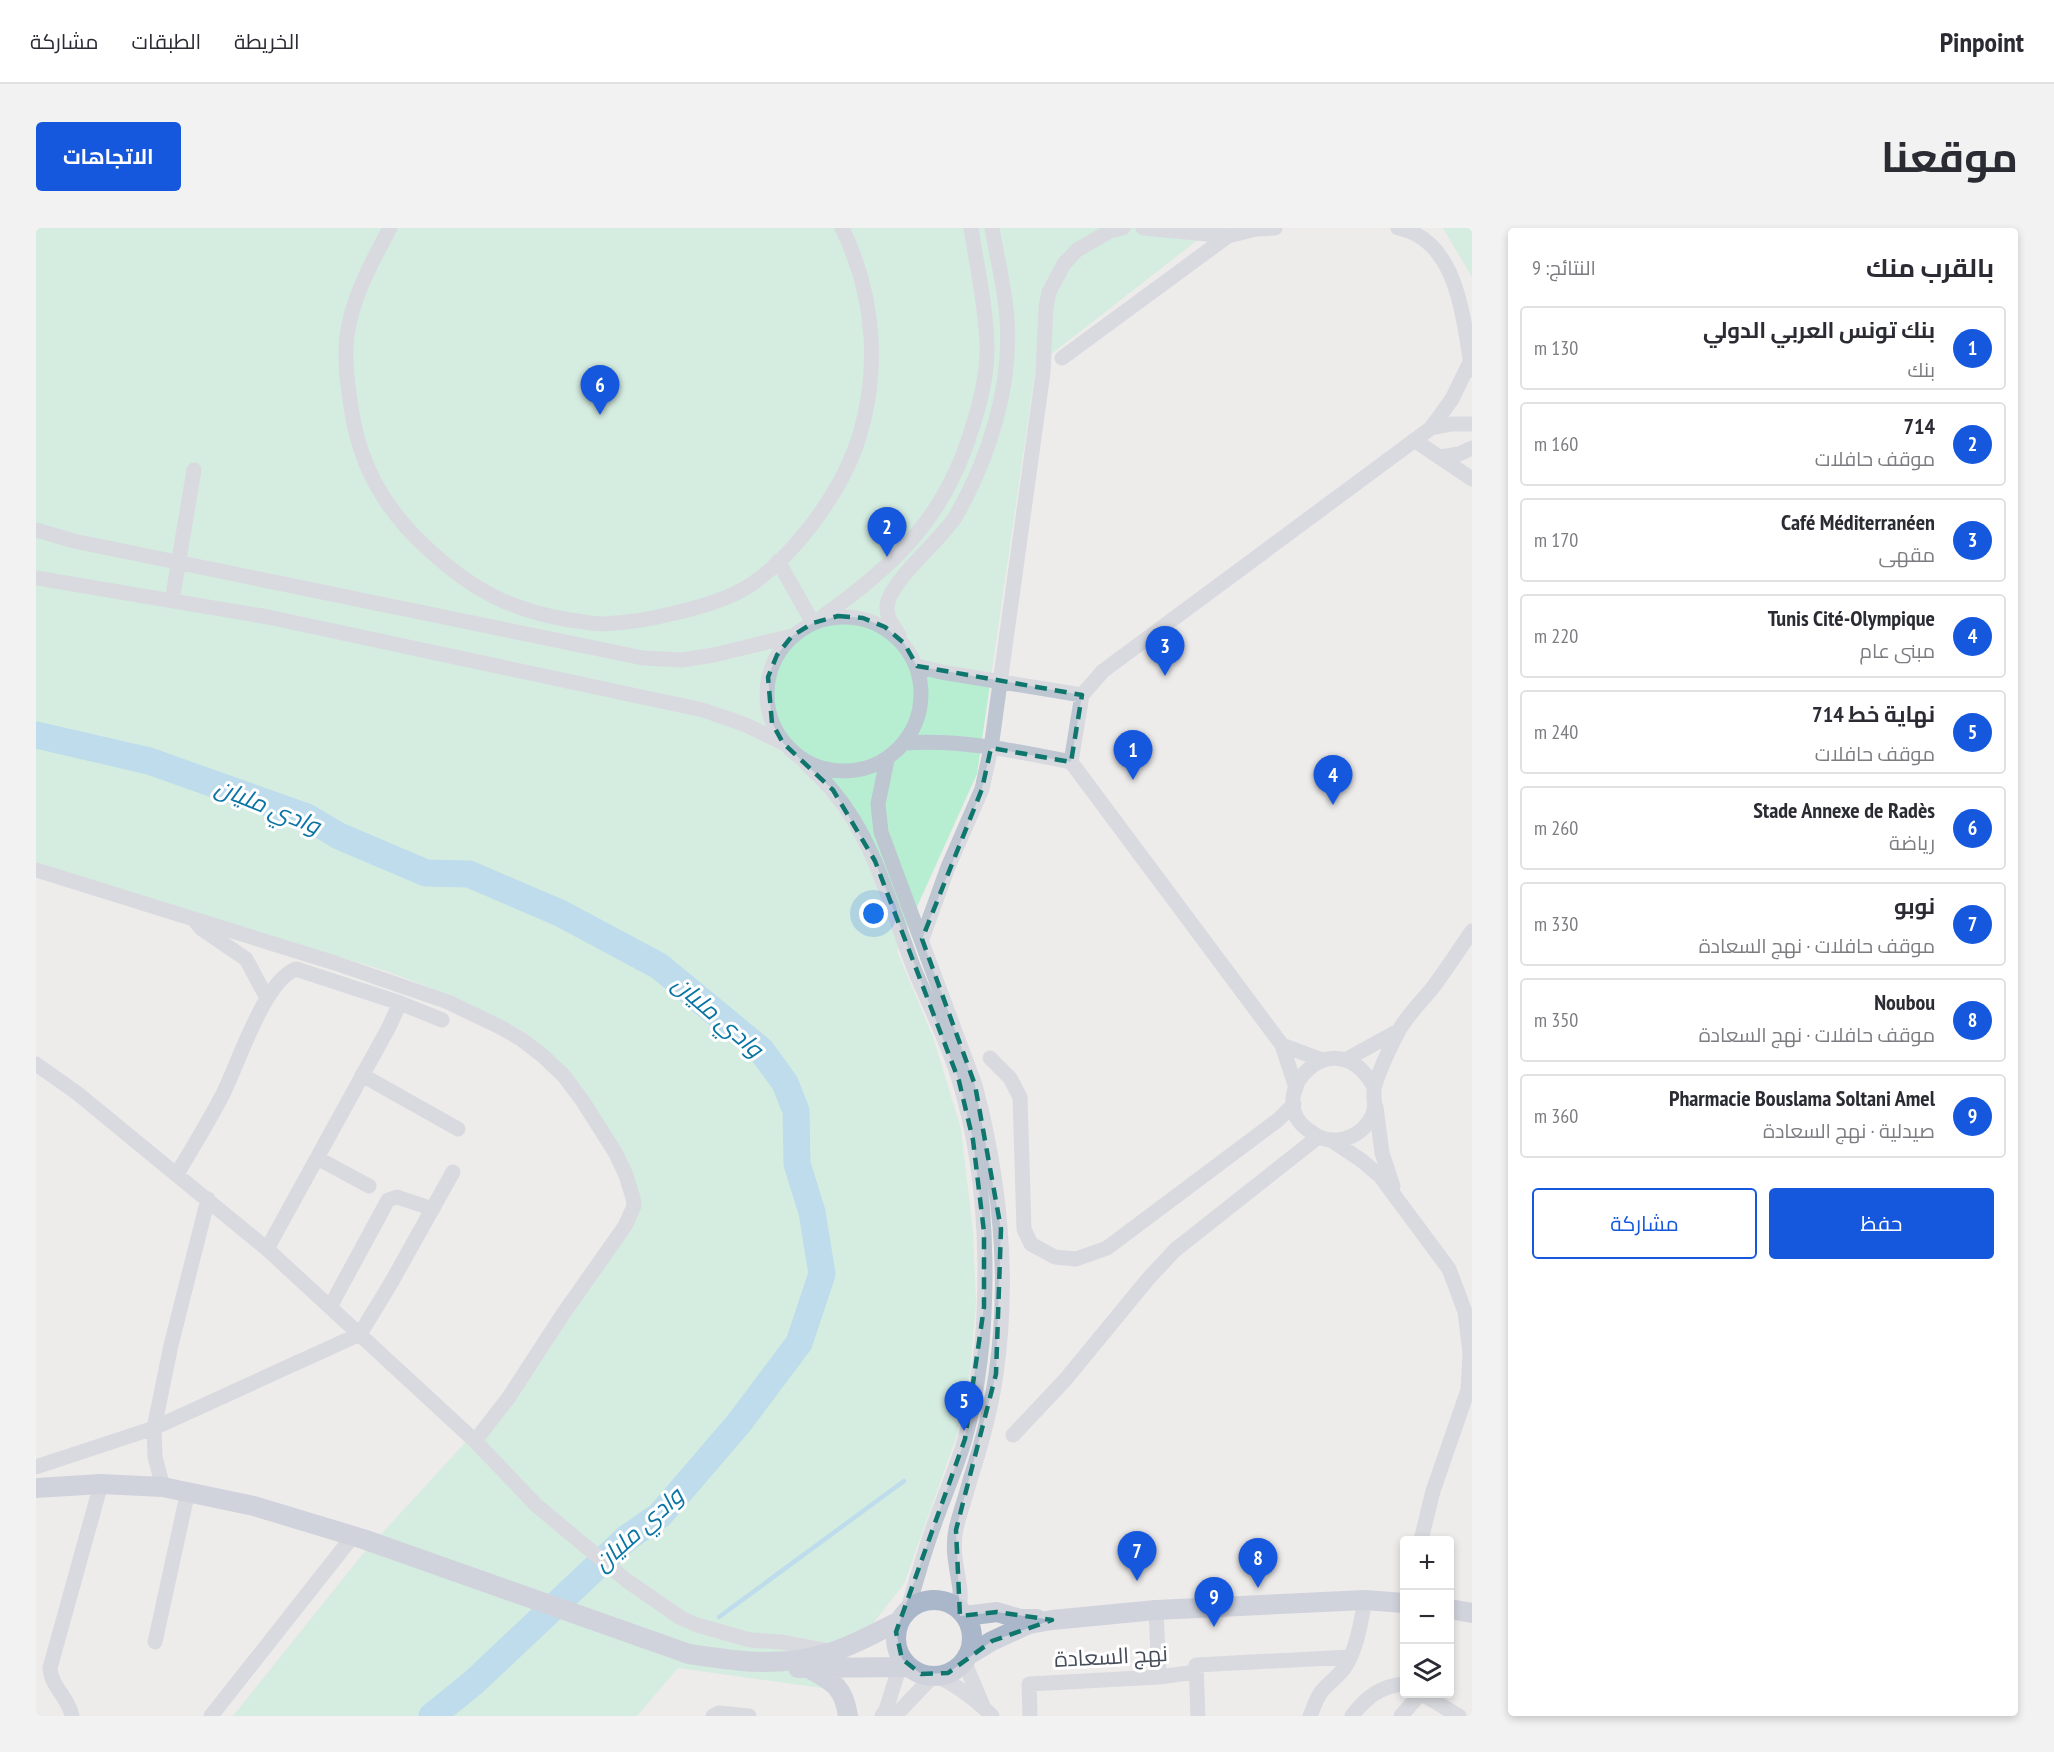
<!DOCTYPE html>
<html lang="ar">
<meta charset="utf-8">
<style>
body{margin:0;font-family:"PT Sans Narrow",Cairo,sans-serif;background:#f2f2f3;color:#2b2b33;direction:rtl}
.controls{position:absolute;right:18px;bottom:18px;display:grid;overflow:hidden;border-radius:6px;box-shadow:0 3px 9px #0003}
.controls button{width:54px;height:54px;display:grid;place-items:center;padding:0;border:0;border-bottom:2px solid #e1e1e2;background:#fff;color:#2b2b33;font:30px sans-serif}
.you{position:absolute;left:838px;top:686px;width:21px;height:21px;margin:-15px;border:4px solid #fff;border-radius:50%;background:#1a73e8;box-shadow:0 0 0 9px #1a73e833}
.badge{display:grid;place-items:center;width:39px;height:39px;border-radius:50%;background:#1658dd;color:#fff;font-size:20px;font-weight:700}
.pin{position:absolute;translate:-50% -50px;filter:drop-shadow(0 2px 3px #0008)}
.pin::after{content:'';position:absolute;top:32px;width:21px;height:18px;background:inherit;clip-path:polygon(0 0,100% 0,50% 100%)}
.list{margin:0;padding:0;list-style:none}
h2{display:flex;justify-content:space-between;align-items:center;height:78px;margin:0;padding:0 24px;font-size:26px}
h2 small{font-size:20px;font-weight:400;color:#7c7c81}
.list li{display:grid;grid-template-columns:39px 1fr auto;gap:18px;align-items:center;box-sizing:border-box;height:84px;margin:0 12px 12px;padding:0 12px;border:2px solid #e1e1e2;border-radius:6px}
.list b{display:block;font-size:22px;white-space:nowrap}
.list p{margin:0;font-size:20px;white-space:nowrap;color:#7c7c81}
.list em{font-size:20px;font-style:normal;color:#7c7c81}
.actions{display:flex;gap:12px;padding:18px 24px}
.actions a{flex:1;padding:14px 0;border:2px solid #1658dd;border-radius:6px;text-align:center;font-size:21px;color:#1658dd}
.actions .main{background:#1658dd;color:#fff}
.icon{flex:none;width:33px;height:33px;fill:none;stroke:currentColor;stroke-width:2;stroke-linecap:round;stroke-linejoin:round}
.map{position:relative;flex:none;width:1436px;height:1488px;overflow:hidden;direction:ltr;border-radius:6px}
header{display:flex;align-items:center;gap:36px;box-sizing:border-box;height:84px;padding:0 30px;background:#fff;border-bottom:2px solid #e1e1e2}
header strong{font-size:28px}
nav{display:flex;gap:33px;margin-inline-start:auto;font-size:21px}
.intro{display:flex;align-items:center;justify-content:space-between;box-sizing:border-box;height:144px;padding:0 36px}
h1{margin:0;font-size:42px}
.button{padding:15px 27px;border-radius:6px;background:#1658dd;color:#fff;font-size:21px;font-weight:700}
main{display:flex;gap:36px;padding:0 36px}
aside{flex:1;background:#fff;border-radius:6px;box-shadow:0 3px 9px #0003}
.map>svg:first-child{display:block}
.green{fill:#b7eed2}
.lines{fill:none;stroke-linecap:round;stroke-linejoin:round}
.stream{stroke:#83cbec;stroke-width:4.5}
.river{stroke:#83cbec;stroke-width:27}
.minor{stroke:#bec6d1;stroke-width:15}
.major{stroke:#aab7cb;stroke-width:20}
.marked{fill:none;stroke:#0f766e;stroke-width:4.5;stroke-dasharray:12 8;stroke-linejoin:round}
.labels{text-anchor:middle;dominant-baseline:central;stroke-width:6;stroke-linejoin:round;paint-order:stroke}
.street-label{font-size:22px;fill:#444c59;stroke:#fff}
.water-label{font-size:24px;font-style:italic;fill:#0a75a5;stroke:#fff}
</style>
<header>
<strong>Pinpoint</strong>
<nav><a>الخريطة</a><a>الطبقات</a><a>مشاركة</a></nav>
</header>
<div class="intro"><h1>موقعنا</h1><a class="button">الاتجاهات</a></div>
<main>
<aside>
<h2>بالقرب منك<small>النتائج: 9</small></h2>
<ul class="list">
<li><span class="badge">1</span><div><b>بنك تونس العربي الدولي</b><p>بنك</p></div><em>130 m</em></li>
<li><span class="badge">2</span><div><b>714</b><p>موقف حافلات</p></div><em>160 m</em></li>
<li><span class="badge">3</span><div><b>Café Méditerranéen</b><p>مقهى</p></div><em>170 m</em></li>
<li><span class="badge">4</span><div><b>Tunis Cité-Olympique</b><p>مبنى عام</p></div><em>220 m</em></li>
<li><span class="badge">5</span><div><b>نهاية خط 714</b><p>موقف حافلات</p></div><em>240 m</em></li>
<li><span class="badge">6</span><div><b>Stade Annexe de Radès</b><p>رياضة</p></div><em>260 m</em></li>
<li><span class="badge">7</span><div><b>نوبو</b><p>موقف حافلات · نهج السعادة</p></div><em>330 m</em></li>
<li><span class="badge">8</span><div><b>Noubou</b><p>موقف حافلات · نهج السعادة</p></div><em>350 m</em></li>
<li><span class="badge">9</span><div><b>Pharmacie Bouslama Soltani Amel</b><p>صيدلية · نهج السعادة</p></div><em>360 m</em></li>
</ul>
<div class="actions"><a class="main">حفظ</a><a>مشاركة</a></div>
</aside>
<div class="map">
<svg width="1436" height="1488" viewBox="0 0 1436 1488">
<rect width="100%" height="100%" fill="#eeebeb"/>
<path class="green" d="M0,0H1177L1000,138L941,546L861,723L897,809L925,901L937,1004L940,1076L934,1145L920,1210L868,1356L786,1460L642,1440L601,1488H197L326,1327L427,1217L595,1003L596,945L566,890L533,843L489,804L413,767L350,743L0,636Z
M1407,0H1436V49Z"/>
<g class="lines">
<path class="stream" d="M683,1389L868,1253"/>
<path class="river" d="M0,507L113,533L271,589L303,608L390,645L433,646L524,685L623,738L725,822L749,855L760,883L761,936L776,984L786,1046L763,1115L703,1195L624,1287L591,1310L437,1455L396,1488"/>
<path class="minor" d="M354,0C336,34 316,69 311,108C308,134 312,160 316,185C325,241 351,284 393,322C436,362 477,383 534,392C545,393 557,396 567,396C591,395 615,391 639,385C664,379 694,371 716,356C759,326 801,269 819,221C845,148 840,70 806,0
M1107,0L1192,8
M1362,0C1423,12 1427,93 1436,142
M1026,130L1192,8L1220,1L1239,0
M1395,200L1416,196H1436
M1378,212L1436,251
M1404,229L1423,226L1436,220
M0,302L38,313L607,430L646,432L678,427L756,408
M742,333L777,395
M0,350L232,389L667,482L710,497L747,515
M136,373L158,242
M731 466a77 77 0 1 1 154 0a77 77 0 1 1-154 0Z
M786,389C861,336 911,287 937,197C945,172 952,144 951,117C950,78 941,39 935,0
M863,407C857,398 850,389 851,378C853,354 905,312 920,288C953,230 976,158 971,91C969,60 961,30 956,0
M881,438L905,444L1046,467
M869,515C924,511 981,523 1035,534
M851,532L842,576L845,604L939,857C964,951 974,1049 960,1146C955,1182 945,1218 934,1252C930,1268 924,1284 920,1301C916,1320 920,1336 923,1355C925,1363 924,1373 924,1382
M768,533C777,543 788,552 796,562C840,613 855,682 879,743C894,779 912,814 923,852C955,956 958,1106 929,1211C920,1241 907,1271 897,1300C887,1327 880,1355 871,1383
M0,642L299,735L412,774L464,799L485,811L507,828L528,848L546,872L579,924L590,947L597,970L598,978L589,998L527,1086L473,1169L439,1213
M159,693L166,701L210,731L231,770
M886,711L912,639L946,561L955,520L1007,145L1010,79L1013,64L1028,36L1041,22L1074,3L1087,0
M1246,817L1286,832
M954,830L974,850L984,869L988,1001L995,1016L1019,1029L1040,1031L1071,1020L1242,892L1258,876
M1309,832L1362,803
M0,836L41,865L231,1021L439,1213L500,1277L590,1352L645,1390L661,1397L714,1412L746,1414L794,1423
M326,847L422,901
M1338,859C1299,788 1226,867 1271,901C1279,907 1286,912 1296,912C1311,913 1326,905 1334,892C1343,878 1335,868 1339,857C1344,840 1353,822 1361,806C1368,791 1383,776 1394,763C1409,744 1422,723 1436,703
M1260,860L1246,817L1035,534L1046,467L1067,443L1395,200L1416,171L1434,134
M1340,879L1346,925L1357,958
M1295,912L1325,932L1344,948L1413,1041L1429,1084L1434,1125L1432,1162L1397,1263L1385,1312
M281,930L333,958
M141,946C157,919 173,893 187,866C203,834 228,753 260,741L364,775
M231,1021L353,799L364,775L406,792
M294,1079L352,972L361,969L397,981
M977,1207L1029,1152L1112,1051L1139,1022L1282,909
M0,1239L118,1200L135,1117L172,971
M127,1259L119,1229L118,1200L324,1106L355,1055L417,944
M1120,1382L1123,1449
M119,1414L152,1263
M928,1433L947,1478
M902,1448C921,1458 941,1472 956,1488
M1386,1466L1423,1488
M36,1488C33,1470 15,1459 14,1440L65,1256
M175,1488L317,1308
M677,1488L683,1485L713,1488
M846,1488L850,1482L866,1431
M859,1488L897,1448
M994,1488L993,1456L1123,1449L1160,1444
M1162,1488L1160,1437L1314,1429
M1274,1488C1278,1479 1280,1470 1286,1463C1293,1454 1303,1448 1309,1439C1321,1421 1325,1393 1329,1372
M1316,1488C1330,1469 1345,1458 1368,1456
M1365,1488L1384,1466"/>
<path class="major" d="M0,1260L65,1256L127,1259L218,1278L327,1311L653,1426C705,1434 745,1440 796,1424C819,1417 842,1403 864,1393
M860 1410a38 38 0 1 1 76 0a38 38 0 1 1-76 0Z
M1414,1381L1436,1385
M929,1388L961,1384L984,1391H1001
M931,1428L956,1413L993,1396L1016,1392L1120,1382L1329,1372L1368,1375
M762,1440L873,1439
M774,1441C798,1454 808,1460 812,1488"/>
</g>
<path d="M0 0H1436V1488H0ZM802,388L827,390L849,399L868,415L881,438L1046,467L1035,534L955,520L946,561L886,711L939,857L965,1001L960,1146L920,1302L924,1388L961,1384L1016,1392L956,1413L912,1445L885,1446L866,1431L860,1404L929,1211L948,1079V1004L937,912L923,853L839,633L797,562L747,515L736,495L732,449L741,427L756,408L777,395Z" fill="#eeebeb" fill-opacity=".55" fill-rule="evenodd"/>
<path class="marked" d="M802,388L827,390L849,399L868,415L881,438L1046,467L1035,534L955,520L946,561L886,711L939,857L965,1001L960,1146L920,1302L924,1388L961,1384L1016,1392L956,1413L912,1445L885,1446L866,1431L860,1404L929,1211L948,1079V1004L937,912L923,853L839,633L797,562L747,515L736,495L732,449L741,427L756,408L777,395Z"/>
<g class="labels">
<g class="street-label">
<text transform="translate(1075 1428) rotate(-3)">نهج السعادة</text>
</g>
<g class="water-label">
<text transform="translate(232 578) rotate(22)">وادي مليان</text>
<text transform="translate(682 788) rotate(41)">وادي مليان</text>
<text transform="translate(602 1301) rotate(-42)">وادي مليان</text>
</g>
</g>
</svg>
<div class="controls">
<button>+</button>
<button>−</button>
<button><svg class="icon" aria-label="layers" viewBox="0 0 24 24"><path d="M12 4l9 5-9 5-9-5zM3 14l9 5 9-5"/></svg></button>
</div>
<div class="you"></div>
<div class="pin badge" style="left:1097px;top:552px">1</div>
<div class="pin badge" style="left:851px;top:329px">2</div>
<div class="pin badge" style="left:1129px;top:448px">3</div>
<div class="pin badge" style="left:1297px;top:577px">4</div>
<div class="pin badge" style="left:928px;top:1203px">5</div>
<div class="pin badge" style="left:564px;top:187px">6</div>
<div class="pin badge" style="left:1101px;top:1353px">7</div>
<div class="pin badge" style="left:1222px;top:1360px">8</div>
<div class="pin badge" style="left:1178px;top:1399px">9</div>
</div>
</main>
